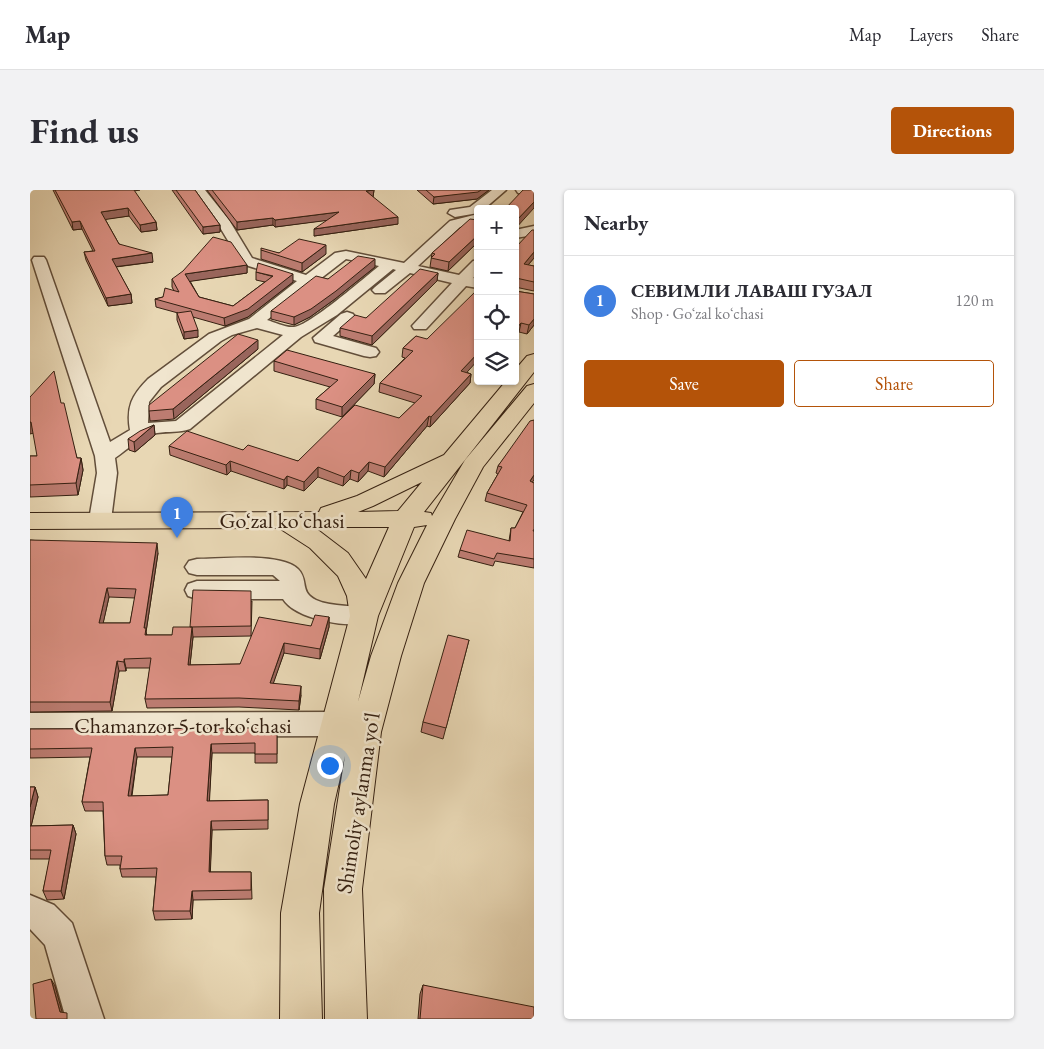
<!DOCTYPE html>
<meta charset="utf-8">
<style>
body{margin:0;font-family:"EB Garamond",serif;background:#f2f2f3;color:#2b2b33}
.controls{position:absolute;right:15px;top:15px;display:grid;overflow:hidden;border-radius:5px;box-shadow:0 1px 4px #0004}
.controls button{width:45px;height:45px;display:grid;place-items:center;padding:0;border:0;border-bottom:1px solid #e1e1e2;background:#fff;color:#2b2b33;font:25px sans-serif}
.you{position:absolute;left:299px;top:575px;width:18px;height:18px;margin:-12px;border:4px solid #fff;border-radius:50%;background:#1a73e8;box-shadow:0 0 0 8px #1a73e833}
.badge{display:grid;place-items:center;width:32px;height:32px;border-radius:50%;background:#b45309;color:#fff;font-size:16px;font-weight:700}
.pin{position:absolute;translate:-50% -41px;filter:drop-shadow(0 1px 2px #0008)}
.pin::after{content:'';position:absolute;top:26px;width:18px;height:15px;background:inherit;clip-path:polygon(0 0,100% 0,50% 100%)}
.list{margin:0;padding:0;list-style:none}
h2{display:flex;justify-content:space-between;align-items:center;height:65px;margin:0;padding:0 20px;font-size:21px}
h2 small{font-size:16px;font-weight:400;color:#7c7c81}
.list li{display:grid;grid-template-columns:32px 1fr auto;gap:15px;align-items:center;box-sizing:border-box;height:90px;padding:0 20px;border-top:1px solid #e1e1e2}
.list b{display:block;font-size:19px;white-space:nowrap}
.list p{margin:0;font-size:16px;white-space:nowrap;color:#7c7c81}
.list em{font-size:16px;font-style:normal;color:#7c7c81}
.actions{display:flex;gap:10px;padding:15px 20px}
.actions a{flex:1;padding:11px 0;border:1px solid #b45309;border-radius:5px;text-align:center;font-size:18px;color:#b45309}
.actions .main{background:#b45309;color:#fff}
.icon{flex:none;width:28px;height:28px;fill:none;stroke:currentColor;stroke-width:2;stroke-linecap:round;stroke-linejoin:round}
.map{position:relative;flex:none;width:504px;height:829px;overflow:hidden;border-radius:5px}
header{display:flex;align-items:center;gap:30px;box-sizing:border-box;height:70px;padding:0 25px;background:#fff;border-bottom:1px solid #e1e1e2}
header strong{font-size:24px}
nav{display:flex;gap:28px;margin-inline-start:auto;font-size:18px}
.intro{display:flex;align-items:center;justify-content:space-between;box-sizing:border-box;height:120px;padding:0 30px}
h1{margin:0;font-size:35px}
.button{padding:12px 22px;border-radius:5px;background:#b45309;color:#fff;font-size:18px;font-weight:700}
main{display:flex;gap:30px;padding:0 30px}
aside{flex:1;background:#fff;border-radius:5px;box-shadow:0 1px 4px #0004}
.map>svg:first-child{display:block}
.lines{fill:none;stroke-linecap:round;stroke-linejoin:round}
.minor-casing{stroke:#624e3a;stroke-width:3}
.major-casing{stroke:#352011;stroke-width:2}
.minor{fill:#f0e5ce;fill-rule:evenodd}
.major{fill:#e8d7b4;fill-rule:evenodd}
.wall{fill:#bc7c71;stroke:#352011;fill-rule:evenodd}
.shaded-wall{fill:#99655c;stroke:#352011}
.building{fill:#db9083;stroke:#352011;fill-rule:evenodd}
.labels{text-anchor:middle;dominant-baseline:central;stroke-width:5;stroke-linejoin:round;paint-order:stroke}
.street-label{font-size:22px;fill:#352011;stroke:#f0e5ce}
</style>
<header>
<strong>Map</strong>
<nav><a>Map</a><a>Layers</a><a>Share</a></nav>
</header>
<div class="intro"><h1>Find us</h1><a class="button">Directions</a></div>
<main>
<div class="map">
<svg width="504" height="829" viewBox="0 0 504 829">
<rect width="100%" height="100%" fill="#e8d7b4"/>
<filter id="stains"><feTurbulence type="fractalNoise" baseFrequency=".004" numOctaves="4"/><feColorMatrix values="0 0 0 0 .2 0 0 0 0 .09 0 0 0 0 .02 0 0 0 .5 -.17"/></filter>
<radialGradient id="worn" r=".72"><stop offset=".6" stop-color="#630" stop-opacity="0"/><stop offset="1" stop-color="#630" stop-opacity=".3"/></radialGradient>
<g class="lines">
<g class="minor-casing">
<path id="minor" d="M163,0H175L199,30L222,68L276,85L305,63L316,61L374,73L420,31L448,24V32L430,37L388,76L429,85L443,71L448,70V83L443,88L448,89V98L436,96L396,139H384L382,136L422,93L380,83L355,103H345L342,100L345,97L366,80L363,79L307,125L271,147L160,239C149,243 139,241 127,243C112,245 98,259 85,268L87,283L81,330L78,335L70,337L62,335L59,330L67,283L65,266L2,70L4,67H14L16,70L80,252L100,240C96,217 102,205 118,189L179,144L219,129L267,91L212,74L188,34ZM316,69L349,76C334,88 279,136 264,137C256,138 244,132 237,130ZM227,138L253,145L146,231L118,233L119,212L131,197L191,151L202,145Z
M462,0H476L454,19H448V23L425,27L418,23L420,20L440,17Z
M486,0H504V6L488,3Z
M504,36V45L485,48V40Z
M317,122L323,124L325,127L303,146L346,158L349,162L346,166L340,167L334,166L285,152L283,148L311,124Z
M167,369C191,369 251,362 268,379C279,390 269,402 286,410C303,418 325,414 343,420L347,426L343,432C321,439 266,430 253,409H167L158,406L155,400L158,394L167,391H250L243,385H167L159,383L155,377L159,371Z
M306,522L316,526L320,534L316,542L306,546L0,547V523Z
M0,705L24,715L42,733L74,829H36L15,755L0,739Z"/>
</g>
<g class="major-casing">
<path id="major" d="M504,164V182L394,322L401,323L402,326L435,270L497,196L504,194V213L453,277L425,329L394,393L371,466L351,542L332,699L337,829H295L294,699L315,566L304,614L289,723L292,829H250L251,723L270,614L320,426L317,406L308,386L280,358L249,338L0,339V323L289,322L291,318L327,306L414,265L476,191H485V180L497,166ZM392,292L368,321L328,322L343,316ZM397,335L368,393L341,466L328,512L348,426L384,337ZM284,337H359L336,389L318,363Z"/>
</g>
<use href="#minor" class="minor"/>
<use href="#major" class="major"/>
</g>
<path class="wall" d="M23,0H110L104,1L126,32L127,40L111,42L99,26L75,29L89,54L123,72L86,77L101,104L102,113L78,116L56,70L54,62L63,61L52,39L43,40Z
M142,0H165L190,35V42L173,44Z
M177,0H344L343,7L368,34L284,46L297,30L245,37L243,35L207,40Z
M387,0H459L447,9L403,14Z
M448,30V52L418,81L400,77L402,63Z
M504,40V68L498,75L504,76V101L485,97V101L504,104V135L497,144L489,142L485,146V58Z
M231,60L249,63L296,64L272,82L231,69Z
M217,75V83L160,91L169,107L203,116L235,92L226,90V82L263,92L218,127L195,136L163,127L168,147L154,149L147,130V123H148L126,117L125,109L133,107L144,101L142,97V89Z
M345,77L305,109L280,127L264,135L241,129V121L298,89Z
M408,83L407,91L342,155L310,146V138L336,128Z
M386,146L436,182L441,184L440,193L400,237L397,236L354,287L338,281L328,292L320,289L313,296L288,287L274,301L257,295L254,299L201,281L197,285L140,265L139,256L213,260L268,271L369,228L385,213L349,202L350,193L375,168L372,167L373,158Z
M228,159L144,229L120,231L119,221Z
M244,171L345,184L344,194L312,227L286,219V209L300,197L244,181Z
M31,213L47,268H51L53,280L48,305L0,307V266H7Z
M504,230V290L502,292L504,293V378L465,371L463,376L428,367L430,360L479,351L481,338H485L493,322L455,311L457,303L468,284L466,283L468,276Z
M124,235L125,245L105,262L99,260L98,249Z
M0,350L128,363L116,442L117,445H142L222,411L221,446L163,447L160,475L210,474L281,436L299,427V437L290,469L254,463L243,493L271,505L269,520L209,517L117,518L115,509L120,478H96V481H89L82,521L0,522ZM79,407L105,408L100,433H73Z
M439,450L413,549L391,542L393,532Z
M247,538V573H225V563H182L179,611L238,610V639L182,640L180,682H221L222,709L163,710L162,729L125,730L123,721L126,687H92L90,679V675H77L75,666L73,621H55L52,612L60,567L0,568V539ZM107,567H142L138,605L102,606Z
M0,597H5L8,607L1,636L43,635L46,644L34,709L17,710L13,701L20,669H0Z
M393,795L504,829H388L390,804Z"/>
<path class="shaded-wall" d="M344,0L343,7L336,1Z
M451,0H459L447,9L403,14L404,7Z
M504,12V18L485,39V32Z
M98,18L99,26L72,30L71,22Z
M309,22L308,29L245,37V30Z
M368,27V34L284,46V39Z
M243,28V35L207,40V32Z
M50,31L52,39L43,40L42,32Z
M126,32L127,40L111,42L110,35Z
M190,35V42L173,44V37Z
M448,45V52L418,81L419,72Z
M296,55V64L272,82V73Z
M504,62V68L492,82L494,74Z
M122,63L123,72L83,77L82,69Z
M345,69V77L305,109L280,127L264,135V127Z
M217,75V83L156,92L155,84Z
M408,83L407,91L342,155V146Z
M263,84V92L218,127L195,136L194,128Z
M101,104L102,113L78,116L76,108Z
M504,129V135L497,144L499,135Z
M491,133L489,142L485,146V140Z
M168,140V147L154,149V142Z
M228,150V159L144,229L143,219Z
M448,163V170L430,190L431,181Z
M345,184L344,194L312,227V217Z
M441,184L440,193L400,237L401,227Z
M399,226L397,236L354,287L355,277Z
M0,232H1L4,243L0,244Z
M124,235L125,245L105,262L104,252Z
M51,268L53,280L48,305L46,293Z
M200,271L201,281L197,285L196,275Z
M339,272L338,281L328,292L329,283Z
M288,277V287L274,301V292Z
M321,280L320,289L313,296L314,287Z
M504,285V290L498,299L500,291Z
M257,286V295L254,299V290Z
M127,353L128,363L116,442L117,447L116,454L114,438Z
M77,398L79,407L71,443L69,433Z
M299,427V437L290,469V459Z
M162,437L163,447L159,484L158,475Z
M254,453V463L240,503V493Z
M94,469L96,478V481L94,472Z
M87,471L89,481L82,521L80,512Z
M271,496V505L269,520V511Z
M181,554L182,563L179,620L177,611Z
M105,558L107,567L100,615L98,606Z
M5,597L8,607L0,641V617Z
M181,631L182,640L180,691L179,682Z
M43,635L46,644L34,709L31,701Z
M162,701L163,710L162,729L160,721Z
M21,789L25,796L34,829L30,822Z"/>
<path class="building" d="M25,0H104L126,32L110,35L98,18L71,22L89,54L122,63L82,69L101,104L76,108L54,62L65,61L50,31L42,32Z
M146,0H165L190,35L173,37Z
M182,0H343L336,1L368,27L284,39L309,22L245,30L243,28L207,32Z
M396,0H451L448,2L404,7Z
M493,0H504V12L485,32V19H475Z
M440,29L448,30V45L419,72L401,68L405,64L402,63Z
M502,40H504V62L494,74L504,76V92L486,88L485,101L504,104V129L499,135L491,133L485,140V58Z
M183,47L201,52L217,75L155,84L169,107L203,116L243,86L226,82L228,73L263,84L218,119L194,128L125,109L133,107L135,98L149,102L142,89L153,81Z
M269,49L296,55L272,73L231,60V58L249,63Z
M328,66L345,69L306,101L281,119L264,127L241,121L286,86L298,89Z
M390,79L408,83L342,146L310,138L325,125L336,128Z
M448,99V163L431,181L441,184L401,227L399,226L355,277L339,272L329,283L321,280L314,287L288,277L274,292L257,286L254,290L200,271L196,275L139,256L157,241L213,260L218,255L268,271L325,215L369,228L392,206L350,193L383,161L373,158L386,146L397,149Z
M161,121L168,140L154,142L147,123Z
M208,144L228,150L143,219L119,221V215Z
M257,160L345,184L312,217L286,209L308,190L244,171Z
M24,181L31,213H34L47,268H51L46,293L0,295V266H7L1,232H0V207Z
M504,230V285L500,291L504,293V339L503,341H504V369L467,363L464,369L430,360L437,340L480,351L481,338H485L497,315L457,303L472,277L468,276L500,231Z
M124,235L104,252L98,249L110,241Z
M0,350L127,353L114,438H116L115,445H142L143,437H162L158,475L210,474L229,427L281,436L285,425L299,427L290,459L254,453L240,493L271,496L269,511L209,508L115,509L121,468L94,469V472L87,471L80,512H0ZM77,398L106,399L100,433H69Z
M163,400L221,401V436L160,437Z
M418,445L439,450L416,538L393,532Z
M247,538V564H225V553L181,554L177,611L238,610V630L181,631L179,682H221V700L162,701L160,721H123L127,678L90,679L92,666H75L73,612H52L62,558L0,559V539ZM143,557L138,605L98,606L105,558Z
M0,597H5L0,617Z
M43,635L31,701H13L21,660H0V636Z
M21,789L30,822L37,823V829H6L3,794Z
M393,795L504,817V829H390Z"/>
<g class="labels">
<g class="street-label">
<text x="252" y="330">Goʻzal koʻchasi</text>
<text x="153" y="535">Chamanzor 5-tor koʻchasi</text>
<text transform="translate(328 613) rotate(-81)">Shimoliy aylanma yoʻl</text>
</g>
</g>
<rect width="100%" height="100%" filter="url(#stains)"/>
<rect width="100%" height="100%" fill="url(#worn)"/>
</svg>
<div class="controls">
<button>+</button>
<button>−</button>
<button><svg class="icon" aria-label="locate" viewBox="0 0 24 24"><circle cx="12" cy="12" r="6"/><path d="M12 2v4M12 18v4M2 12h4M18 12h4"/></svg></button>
<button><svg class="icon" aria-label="layers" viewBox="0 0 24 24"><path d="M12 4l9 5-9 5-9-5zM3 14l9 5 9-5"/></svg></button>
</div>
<div class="you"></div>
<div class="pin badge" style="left:147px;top:348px;background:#3f7fe0">1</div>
</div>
<aside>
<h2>Nearby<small></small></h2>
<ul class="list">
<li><span class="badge" style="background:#3f7fe0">1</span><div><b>СЕВИМЛИ ЛАВАШ ГУЗАЛ</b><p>Shop · Goʻzal koʻchasi</p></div><em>120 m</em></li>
</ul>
<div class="actions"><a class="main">Save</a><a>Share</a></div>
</aside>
</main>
